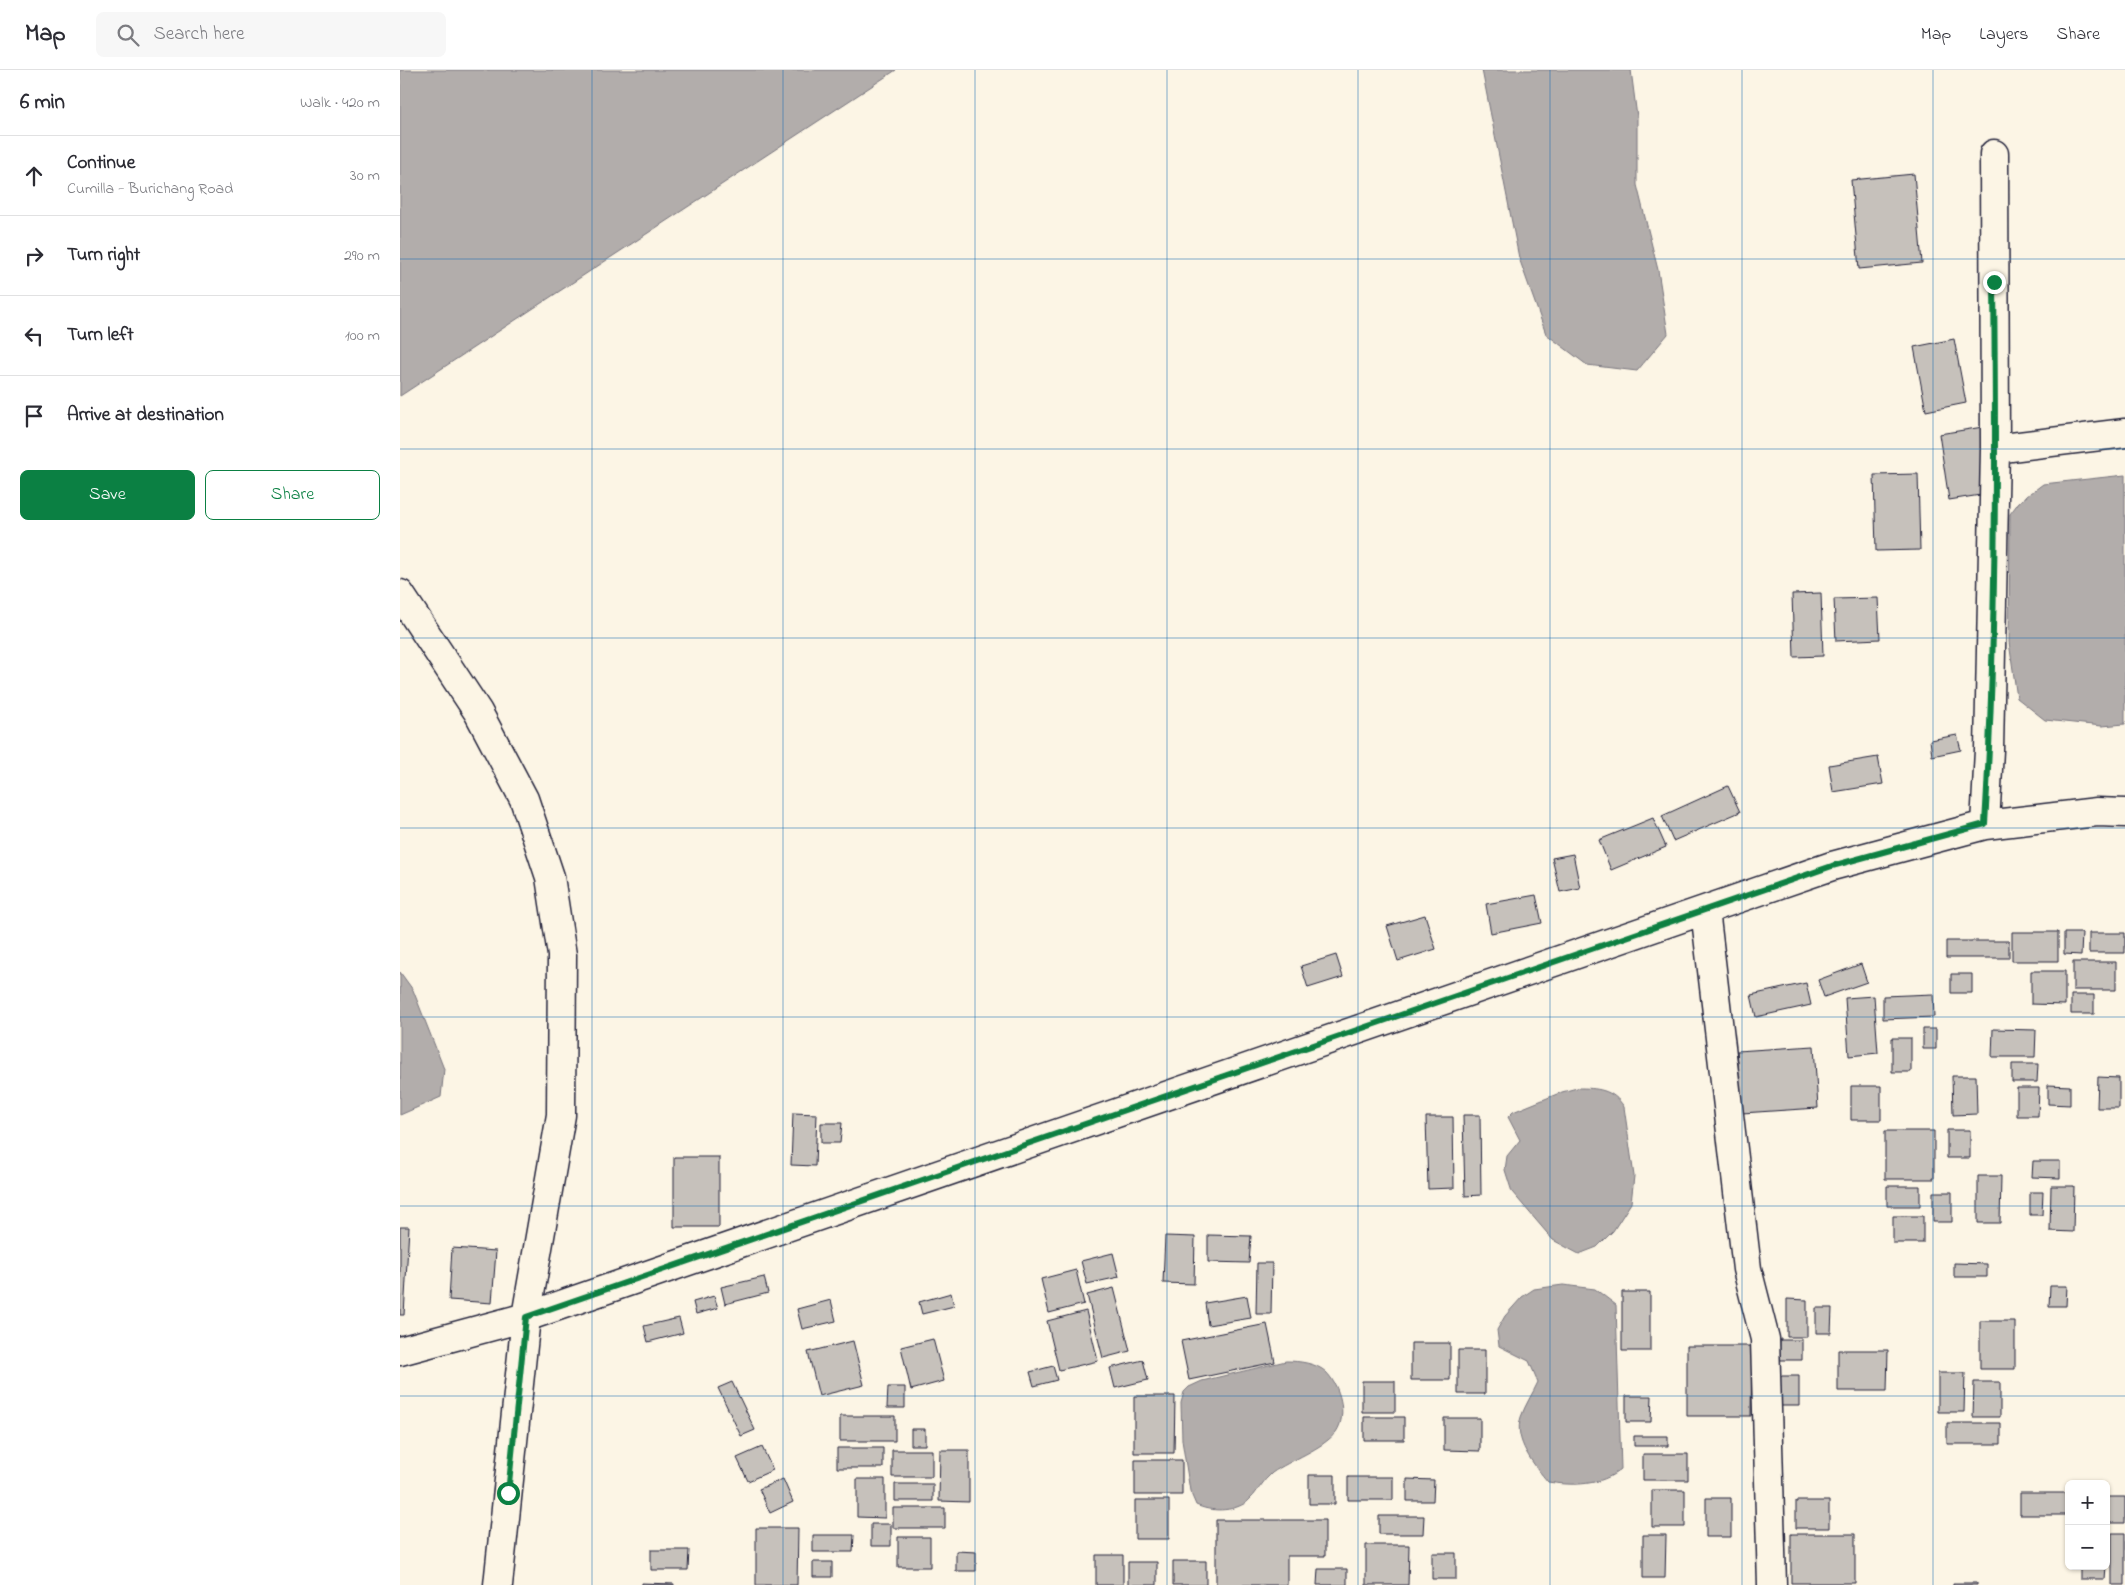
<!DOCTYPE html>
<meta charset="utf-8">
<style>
body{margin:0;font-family:"Indie Flower",sans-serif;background:#f7f7f7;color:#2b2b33}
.controls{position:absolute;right:15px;bottom:15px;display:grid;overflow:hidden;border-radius:8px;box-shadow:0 1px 4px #0004}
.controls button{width:45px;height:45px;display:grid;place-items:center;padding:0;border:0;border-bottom:1px solid #e1e1e2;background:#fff;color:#2b2b33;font:25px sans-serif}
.stop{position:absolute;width:15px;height:15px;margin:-11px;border:4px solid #0b8043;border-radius:50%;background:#fff}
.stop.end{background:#0b8043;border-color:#fff;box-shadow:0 1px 5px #0008}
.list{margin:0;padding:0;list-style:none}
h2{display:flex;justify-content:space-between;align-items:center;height:65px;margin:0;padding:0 20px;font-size:21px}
h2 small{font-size:16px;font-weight:400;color:#7c7c81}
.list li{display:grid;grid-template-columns:32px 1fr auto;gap:15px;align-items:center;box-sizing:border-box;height:80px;padding:0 20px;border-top:1px solid #e1e1e2}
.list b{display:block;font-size:19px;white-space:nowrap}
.list p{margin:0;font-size:16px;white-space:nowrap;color:#7c7c81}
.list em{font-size:16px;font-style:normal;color:#7c7c81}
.actions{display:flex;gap:10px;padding:15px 20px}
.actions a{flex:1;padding:11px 0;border:1px solid #0b8043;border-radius:8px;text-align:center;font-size:18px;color:#0b8043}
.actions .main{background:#0b8043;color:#fff}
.icon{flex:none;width:28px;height:28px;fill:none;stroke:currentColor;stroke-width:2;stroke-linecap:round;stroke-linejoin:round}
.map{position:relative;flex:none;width:1725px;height:1515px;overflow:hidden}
header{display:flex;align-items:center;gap:30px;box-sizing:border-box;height:70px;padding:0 25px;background:#fff;border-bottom:1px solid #e1e1e2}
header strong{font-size:24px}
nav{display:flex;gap:28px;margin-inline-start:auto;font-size:18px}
.search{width:350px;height:45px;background:#f7f7f7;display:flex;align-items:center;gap:12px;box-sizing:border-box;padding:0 18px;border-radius:8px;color:#7c7c81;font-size:19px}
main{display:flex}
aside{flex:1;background:#fff}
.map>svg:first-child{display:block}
.water{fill:#b2adab;stroke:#78757e}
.building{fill:#c6c1bb;stroke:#22223b}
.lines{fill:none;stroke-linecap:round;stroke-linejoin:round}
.minor-casing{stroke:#22223b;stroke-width:31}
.major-casing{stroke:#22223b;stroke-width:31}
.minor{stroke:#fcf5e5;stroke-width:28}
.major{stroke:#fcf5e5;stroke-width:28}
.route{stroke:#0b8043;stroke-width:6}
.grid{fill:none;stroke:#1f6fb2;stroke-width:1;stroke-opacity:0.55}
</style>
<header>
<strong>Map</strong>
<div class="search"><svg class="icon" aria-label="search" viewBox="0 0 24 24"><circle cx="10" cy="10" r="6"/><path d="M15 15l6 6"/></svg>Search here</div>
<nav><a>Map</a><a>Layers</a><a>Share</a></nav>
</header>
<main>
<aside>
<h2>6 min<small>Walk · 420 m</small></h2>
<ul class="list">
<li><svg class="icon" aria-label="ahead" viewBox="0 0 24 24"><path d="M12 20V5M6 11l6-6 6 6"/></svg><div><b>Continue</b><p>Cumilla - Burichang Road</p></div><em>30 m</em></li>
<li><svg class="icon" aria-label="right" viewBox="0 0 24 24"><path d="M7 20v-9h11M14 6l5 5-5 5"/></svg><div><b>Turn right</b></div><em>290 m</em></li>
<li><svg class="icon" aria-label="left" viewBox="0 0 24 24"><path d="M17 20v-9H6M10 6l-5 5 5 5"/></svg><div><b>Turn left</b></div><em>100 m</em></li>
<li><svg class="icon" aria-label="arrive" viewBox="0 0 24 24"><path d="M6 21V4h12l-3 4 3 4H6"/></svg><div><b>Arrive at destination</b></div></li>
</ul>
<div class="actions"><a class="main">Save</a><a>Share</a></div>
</aside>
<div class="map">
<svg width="1725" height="1515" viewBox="0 0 1725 1515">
<rect width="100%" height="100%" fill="#fcf5e5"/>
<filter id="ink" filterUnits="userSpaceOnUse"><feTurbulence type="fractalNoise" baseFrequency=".02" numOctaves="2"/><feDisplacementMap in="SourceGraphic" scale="10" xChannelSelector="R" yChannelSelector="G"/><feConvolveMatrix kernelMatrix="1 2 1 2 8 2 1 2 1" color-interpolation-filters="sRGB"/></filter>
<g filter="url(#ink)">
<path class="water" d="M0,0H496L0,326Z
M1082,0H1231L1237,47V115L1258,200L1268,264L1237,301L1187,295L1146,264L1119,188Z
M1725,405V654L1702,656L1645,650L1617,628L1609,572L1610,444L1619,432L1643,414Z
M0,902L13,920L44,999L41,1027L0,1045Z
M1177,1018C1197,1018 1213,1019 1224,1037L1234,1106L1231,1133L1213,1161L1197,1177L1179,1184L1153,1170L1112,1122L1105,1100L1107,1086L1120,1070L1108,1047L1113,1042L1162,1022Z
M1163,1215L1195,1219L1216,1235L1221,1399C1201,1416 1173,1416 1148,1412C1134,1395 1113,1370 1121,1347C1125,1335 1133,1323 1138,1312L1129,1291L1099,1276L1097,1260L1105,1246L1122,1227L1134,1219Z
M886,1291C899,1291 916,1293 926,1302C940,1316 948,1345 936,1362C923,1379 890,1390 872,1403C862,1411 857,1424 847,1432C832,1442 811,1442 796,1435L790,1421L782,1370L781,1333L784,1322L789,1317L802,1311Z"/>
<path class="building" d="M1514,104L1522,193L1459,199L1451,110Z
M1554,269L1566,333L1526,341L1514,277Z
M1583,357L1593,423L1549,430L1539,364Z
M1518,404L1520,480L1476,481L1474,405Z
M1421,523L1423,586L1394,587L1392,524Z
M1478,528L1480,569L1436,571L1434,529Z
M1557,665L1561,680L1532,686L1530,670Z
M1478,687L1483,714L1433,722L1429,695Z
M1328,716L1340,742L1273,771L1262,746Z
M1253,748L1266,777L1211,800L1199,770Z
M1173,784L1180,818L1160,822L1152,788Z
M1136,825L1142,853L1091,863L1086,834Z
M1025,845L1036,879L998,891L987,856Z
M1612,862H1658V891H1612Z
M1664,863H1682L1681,885L1664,884Z
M1689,863H1725V883H1689Z
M1546,871H1609V888H1546Z
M936,885L943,907L908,918L901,896Z
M1673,892H1716V920H1673Z
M1461,894L1467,912L1424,927L1418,910Z
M1631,901H1665V935L1631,934Z
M1551,904H1572V923H1551Z
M1406,913L1411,935L1356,947L1351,925Z
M1533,924L1534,947L1483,949V926Z
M1671,925H1694V944H1671Z
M1474,926L1478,983L1449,986L1445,928Z
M1523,959H1536V979H1523Z
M1593,959L1636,960L1635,987H1592Z
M1492,968H1511V1002H1492Z
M1414,976L1418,1038L1342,1043L1337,981Z
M1612,994H1638L1637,1012H1612Z
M1552,1006H1576L1577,1044L1553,1045Z
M1698,1007L1719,1008V1038H1697Z
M1648,1015L1670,1016V1035L1648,1034Z
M1451,1016H1481V1050H1451Z
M1617,1018H1639L1638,1046H1617Z
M393,1043L417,1044L415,1096L391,1095Z
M1063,1045H1080L1081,1125L1065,1126Z
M1026,1047H1053L1054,1118L1028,1119Z
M421,1053H442L440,1073H421Z
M1547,1060H1570V1088H1547Z
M1485,1061H1534V1109H1485Z
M274,1087H319V1157H274Z
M1633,1091H1660V1108L1632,1107Z
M1578,1106H1601L1600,1153H1578Z
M1487,1116H1520V1136H1487Z
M1651,1116H1674L1673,1162L1650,1161Z
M1533,1122H1552V1152H1533Z
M1630,1122H1643L1642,1145H1630Z
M1493,1146H1523V1173H1493Z
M0,1157H9L4,1245H0Z
M808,1165L851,1166L849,1193L808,1192Z
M765,1166L795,1167L794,1214L763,1213Z
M52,1178L96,1181L92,1233L49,1230Z
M713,1183L719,1207L687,1214L681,1191Z
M857,1193H872L871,1244H856Z
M1554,1193L1587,1194V1207H1554Z
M676,1200L684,1234L649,1243L641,1209Z
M364,1207L368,1223L325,1234L321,1217Z
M1650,1216H1667L1666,1236H1649Z
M714,1218L730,1281L703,1288L687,1225Z
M1222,1222H1250V1281H1222Z
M551,1223L554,1236L522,1244L519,1232Z
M314,1226L318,1238L296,1244L293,1232Z
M847,1226L851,1248L808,1255L805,1233Z
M1387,1229L1407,1230V1267H1387Z
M431,1230L436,1251L402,1259L397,1239Z
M1416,1238H1432L1431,1263H1416Z
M686,1241L698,1291L659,1300L647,1251Z
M279,1248L283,1263L248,1272L244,1256Z
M1580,1251H1615V1299H1580Z
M867,1254L875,1292L789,1310L781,1271Z
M533,1269L544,1311L511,1320L501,1277Z
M1380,1270H1402V1290H1379Z
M453,1271L464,1315L419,1326L408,1282Z
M1011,1273H1050V1310H1011Z
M1287,1276H1352L1351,1346H1287Z
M1058,1280H1085V1324H1058Z
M1438,1280H1488L1487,1321H1438Z
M743,1290L748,1310L715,1318L710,1298Z
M653,1296L657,1310L634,1316L630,1302Z
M1538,1303H1565L1564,1342H1538Z
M1370,1306H1399V1336H1370Z
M962,1311H995V1342H962Z
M332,1312L355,1360L341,1366L318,1318Z
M1574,1312H1600V1347H1573Z
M488,1317H505V1338H487Z
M734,1326H775L774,1383H734Z
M1226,1326H1252L1251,1352H1226Z
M440,1346H495V1371H440Z
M964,1347H1004V1370H964Z
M1044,1348H1080V1381L1044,1380Z
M1547,1353H1601V1374H1547Z
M511,1359H525V1375H511Z
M1234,1366H1268V1376H1234Z
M362,1377L373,1400L348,1411L337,1388Z
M437,1378H483V1398H437Z
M492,1380H532V1407H492Z
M540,1380H569V1432L539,1431Z
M1243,1384H1288V1410H1243Z
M735,1390H782V1425H735Z
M909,1405H935V1434H909Z
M948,1407H993V1430H948Z
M383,1409L393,1432L370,1443L359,1419Z
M457,1409H485V1448L457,1447Z
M1007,1409L1034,1410L1033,1431H1007Z
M495,1414H533V1431H495Z
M1252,1420H1285V1457H1252Z
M1620,1423H1669V1445H1620Z
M1706,1427H1725V1453H1706Z
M1306,1428H1331V1467H1306Z
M735,1430H769V1469H735Z
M1396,1431H1429V1458H1396Z
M493,1438H545V1458H493Z
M979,1446H1024L1023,1464H979Z
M816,1450H925V1486H887V1515H816Z
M471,1454H491V1476H471Z
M356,1458H398L397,1515H356Z
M1712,1463H1725V1515H1712Z
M1391,1464H1455V1513H1391Z
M413,1465H454L453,1482H413Z
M1243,1465H1266L1265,1508H1243Z
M498,1467H530V1497H498Z
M966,1475H1009L1008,1515H966Z
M251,1480H289L288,1500H251Z
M556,1481L576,1482V1501H556Z
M1032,1483H1056V1509H1032Z
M696,1485H723V1515H696Z
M773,1491H806V1515H773Z
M413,1492H432V1507H413Z
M728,1492H757V1515H728Z
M1680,1496H1706L1705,1509H1680Z
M918,1499H947V1515H917Z
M242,1513L274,1514V1515H242Z
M1553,1513H1577V1515H1553Z"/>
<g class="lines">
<g class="minor-casing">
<path id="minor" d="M1594,84L1595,379
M1585,755L1589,680L1595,379L1725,363
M1305,840L1347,1199L1365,1269L1372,1515
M126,1247L1432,796L1585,755L1697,742L1725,743"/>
</g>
<g class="major-casing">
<path id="major" d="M0,524L78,642L124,729L150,807L162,885L161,1045L126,1247L98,1515
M0,1281L126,1247"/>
</g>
<use href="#minor" class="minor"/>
<use href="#major" class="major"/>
</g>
</g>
<g class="lines" filter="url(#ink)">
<path class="route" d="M108,1423L126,1247L1432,796L1585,754C1596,574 1596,393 1594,212"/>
</g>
<path class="grid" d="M192,0V1515M383,0V1515M575,0V1515M767,0V1515M958,0V1515M1150,0V1515M1342,0V1515M1533,0V1515M0,189H1725M0,379H1725M0,568H1725M0,758H1725M0,947H1725M0,1136H1725M0,1326H1725"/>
</svg>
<div class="controls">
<button>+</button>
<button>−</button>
</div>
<div class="stop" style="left:108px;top:1423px"></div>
<div class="stop end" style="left:1594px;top:212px"></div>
</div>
</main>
